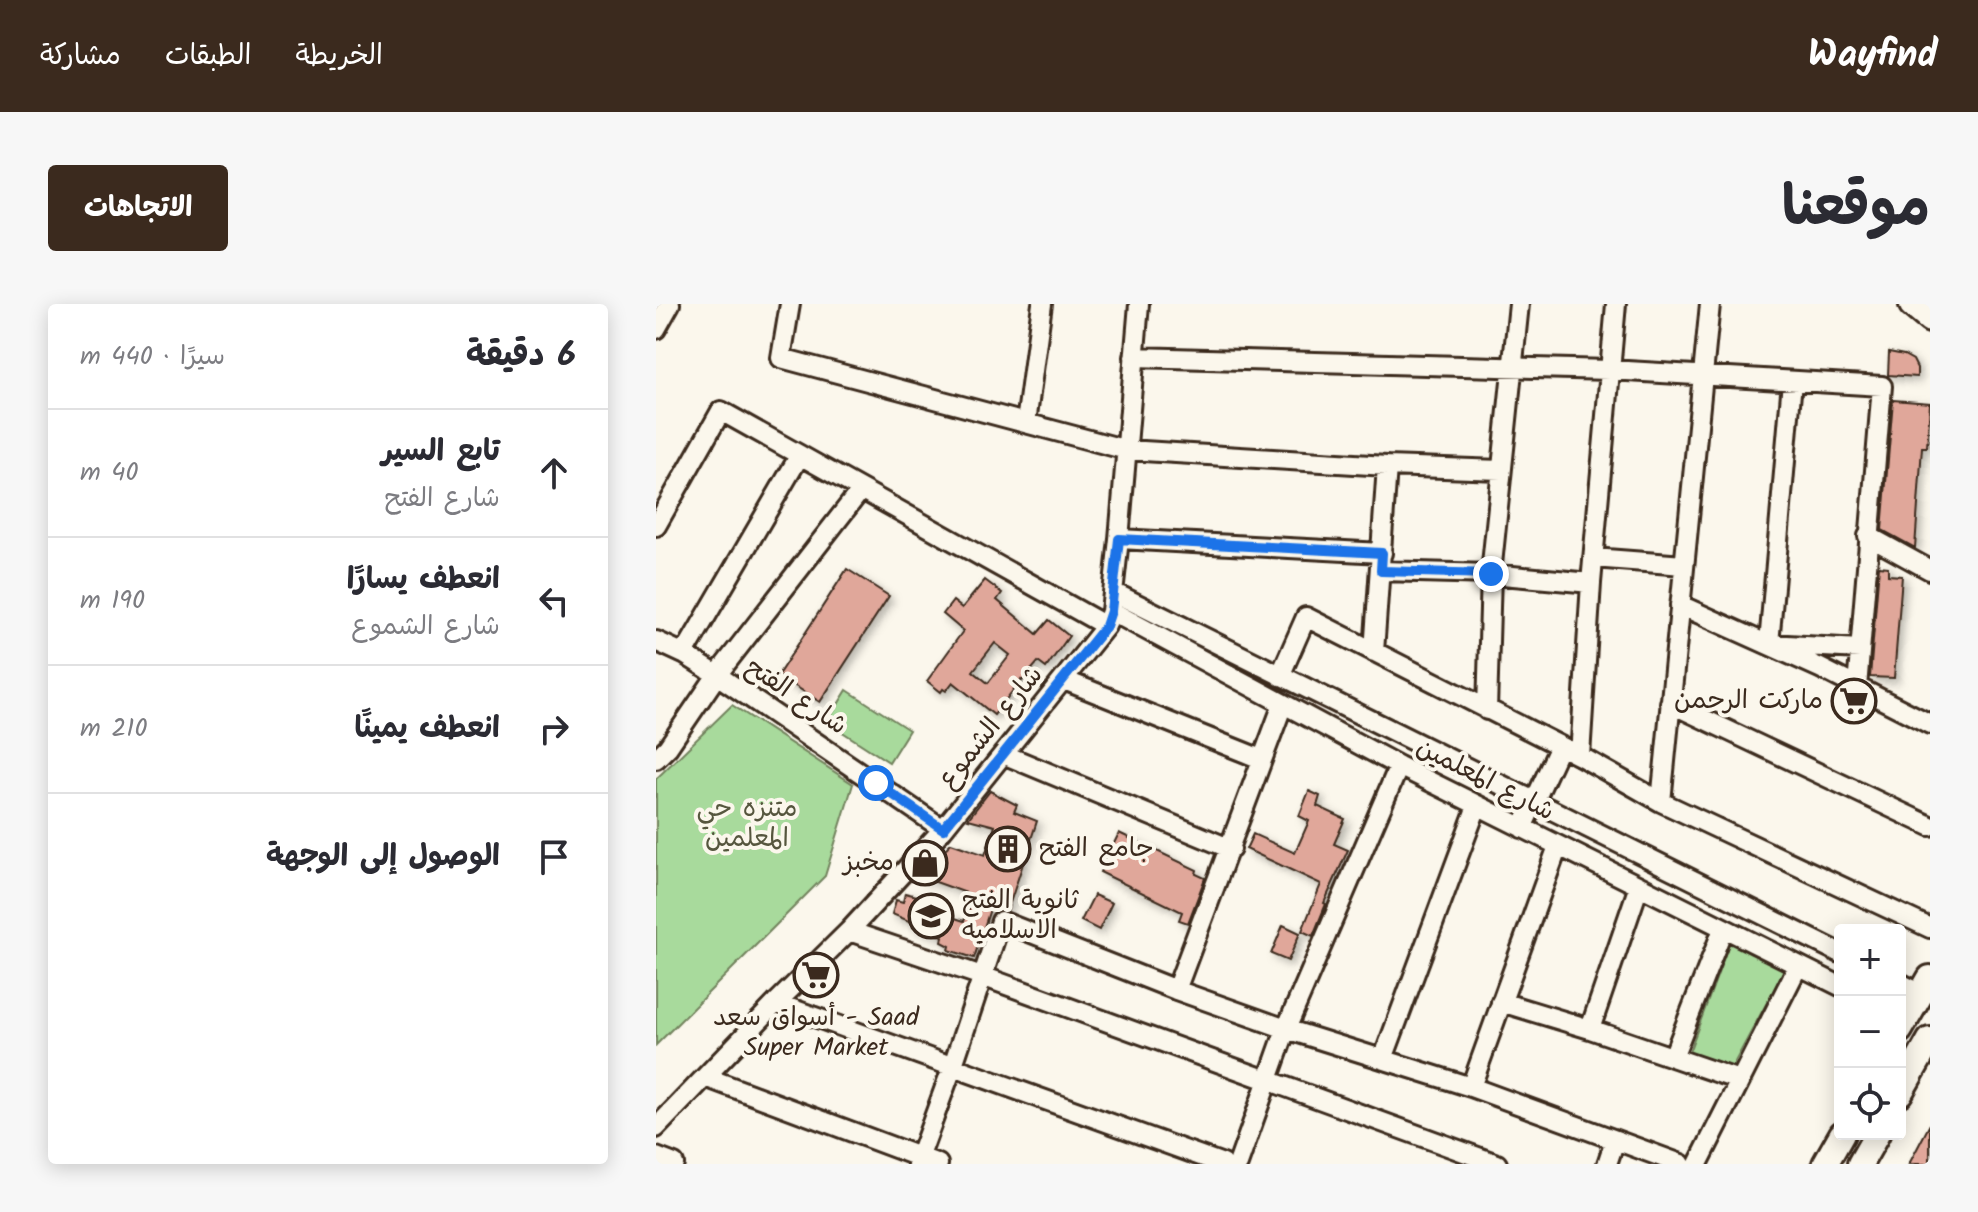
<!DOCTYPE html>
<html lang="ar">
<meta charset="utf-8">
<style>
body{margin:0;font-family:Kalam,"Playpen Sans Arabic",sans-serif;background:#f7f7f7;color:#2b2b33;direction:rtl}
.controls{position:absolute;right:24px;bottom:24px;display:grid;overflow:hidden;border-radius:8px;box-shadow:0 4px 20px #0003}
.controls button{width:72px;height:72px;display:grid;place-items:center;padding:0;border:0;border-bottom:2px solid #e1e1e2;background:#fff;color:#2b2b33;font:40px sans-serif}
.stop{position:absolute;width:24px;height:24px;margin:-18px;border:6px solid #1a73e8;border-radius:50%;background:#fff}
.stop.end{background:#1a73e8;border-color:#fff;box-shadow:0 2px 8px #0008}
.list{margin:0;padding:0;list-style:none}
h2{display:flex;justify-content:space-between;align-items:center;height:104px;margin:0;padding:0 32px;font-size:34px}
h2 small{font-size:26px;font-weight:400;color:#7c7c81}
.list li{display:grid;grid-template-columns:52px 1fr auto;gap:24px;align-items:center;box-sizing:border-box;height:128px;padding:0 32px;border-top:2px solid #e1e1e2}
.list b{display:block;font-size:30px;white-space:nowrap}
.list p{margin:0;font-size:26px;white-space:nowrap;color:#7c7c81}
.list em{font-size:26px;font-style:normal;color:#7c7c81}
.icon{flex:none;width:44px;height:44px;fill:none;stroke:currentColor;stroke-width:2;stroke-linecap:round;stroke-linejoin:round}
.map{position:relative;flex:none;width:1274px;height:860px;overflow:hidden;direction:ltr;border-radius:8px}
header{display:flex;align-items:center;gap:48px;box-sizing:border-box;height:112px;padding:0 40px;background:#3b2a1e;color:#fff}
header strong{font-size:38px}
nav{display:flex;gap:44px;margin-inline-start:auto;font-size:28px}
.intro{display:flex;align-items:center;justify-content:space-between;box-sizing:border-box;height:192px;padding:0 48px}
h1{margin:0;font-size:56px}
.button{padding:20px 36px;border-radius:8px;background:#3b2a1e;color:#fff;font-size:28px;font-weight:700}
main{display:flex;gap:48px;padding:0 48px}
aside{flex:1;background:#fff;border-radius:8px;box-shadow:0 4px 20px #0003}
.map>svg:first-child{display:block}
.green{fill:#a8da9c;stroke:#72825d;stroke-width:2}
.building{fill:#e0a79a;stroke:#3b2a1e;stroke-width:2;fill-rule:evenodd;filter:url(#shadow)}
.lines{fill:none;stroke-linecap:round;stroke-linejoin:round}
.minor-casing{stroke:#3b2a1e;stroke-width:24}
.major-casing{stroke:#3b2a1e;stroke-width:30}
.minor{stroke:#fbf7ec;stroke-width:18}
.major{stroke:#fbf7ec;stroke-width:24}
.route{stroke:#1a73e8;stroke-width:10}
.labels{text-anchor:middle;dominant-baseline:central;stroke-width:8;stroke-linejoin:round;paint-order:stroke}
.street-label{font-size:26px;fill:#3b2a1e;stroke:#fbf7ec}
.poi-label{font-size:26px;fill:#3b2a1e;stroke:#fbf7ec;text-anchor:end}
.park-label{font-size:26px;fill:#56563e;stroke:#fbf7ec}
</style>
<header>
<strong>Wayfind</strong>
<nav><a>الخريطة</a><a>الطبقات</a><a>مشاركة</a></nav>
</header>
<div class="intro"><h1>موقعنا</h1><a class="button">الاتجاهات</a></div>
<main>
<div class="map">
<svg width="1274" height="860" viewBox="0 0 1274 860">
<defs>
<filter id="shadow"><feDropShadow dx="4" dy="4" stdDeviation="4" flood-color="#0004"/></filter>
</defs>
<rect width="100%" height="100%" fill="#fbf7ec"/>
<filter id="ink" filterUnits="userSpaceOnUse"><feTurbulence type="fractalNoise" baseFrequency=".0125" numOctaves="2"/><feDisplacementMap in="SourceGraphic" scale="16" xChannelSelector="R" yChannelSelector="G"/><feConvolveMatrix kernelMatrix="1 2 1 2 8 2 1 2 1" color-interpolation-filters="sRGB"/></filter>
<g filter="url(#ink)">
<path class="green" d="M191,386L253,426L233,458L171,418Z
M76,401L197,480L169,572L0,741V475Z
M1074,637L1129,665L1074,767L1032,751Z"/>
<path class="building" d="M1233,48L1248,51L1257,56L1261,64V73L1232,71Z
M1237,96L1274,99L1271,143H1266L1259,244L1226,226Z
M1223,262L1232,263V271L1246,272L1238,374L1214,373Z
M191,265L233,292L164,398L122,371Z
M329,276L346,289L341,296L381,330L393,316L413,332L390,364L382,358L366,377L365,376L338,411L297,378L290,387L287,385L285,388L271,377L307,327L287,310L297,297L306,304ZM339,339L354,351L332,379L317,367Z
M334,487L361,501L358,508L381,517L352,605L336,599L318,654L293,646L294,642L286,638L287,632L257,623L258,619L236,610L240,596L247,598L249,589L269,594L266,603L308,617L319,592L263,572L295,539L329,551L339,522L312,515Z
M653,487L664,492L661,502L689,515L678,540L692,546L668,599L670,600L657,632L646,627L665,580L590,545L597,530L639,549L653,517L643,512Z
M463,529L541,566L540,570L549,574L532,619L523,616L526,608L444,568Z
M438,591L456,599L443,626L425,617Z
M627,621L644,629L632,657L615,650Z
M1274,820V860H1253Z"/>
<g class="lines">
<g class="minor-casing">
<path id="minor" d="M134,0L125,54L471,146L731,162L845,166
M0,25L14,0
M478,53L954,66L1226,82L1201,384
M1136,77L1113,340L1204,345
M370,119L386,0
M0,222L65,107L450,322
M1212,232L1274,266
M463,235L726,249
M937,254L1028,261
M725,267L835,270L935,279
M457,288L1184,649
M1024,301L1164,364L1274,420
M455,307L743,462L1184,682
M0,337L28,350L61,371L287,525
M718,348L731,162
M28,350L144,151
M624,372L650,313L924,452L1005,498L1274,624
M408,376L605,455
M1014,399L1274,522
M831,406L835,270L863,0
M347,450L575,545
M924,452L935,279L960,0
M0,455L12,443L61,371L204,187
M1005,498L1054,0
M866,524L904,442
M193,627L326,672L841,860
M1244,679L1265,690
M520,686L627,400
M845,698L934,725L1083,776
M120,699L567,860
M934,725L983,582
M1017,753L1067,625
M727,755L821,502
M49,773L282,860
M815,783L902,542
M0,824L120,699L193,627L287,525L450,322L455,307L463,235L483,0
M0,853L18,860
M261,860L296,764L345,617L520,686L630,725L815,783L1025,860
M582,860L630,725L743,462
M951,860L959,836
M1042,860L1142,662"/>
</g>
<g class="major-casing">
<path id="major" d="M1256,1L1274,16
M1244,726L1274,674
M1244,789L1274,736
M1169,860L1186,830
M1204,860L1221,830"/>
</g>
<use href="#minor" class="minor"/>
<use href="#major" class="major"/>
</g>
</g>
<g class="lines" filter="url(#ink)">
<path class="route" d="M220,479L287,525L450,322L455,307L463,235L726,249L725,267L835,270"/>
</g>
<defs>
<g id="supermarket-ring" transform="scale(2.3)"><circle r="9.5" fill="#fbf7ec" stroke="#3b2a1e" stroke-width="1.5"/><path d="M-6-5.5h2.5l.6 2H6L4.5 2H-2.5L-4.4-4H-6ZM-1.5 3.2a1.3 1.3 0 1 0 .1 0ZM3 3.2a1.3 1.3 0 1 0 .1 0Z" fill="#3b2a1e"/></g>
<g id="building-ring" transform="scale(2.3)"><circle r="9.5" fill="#fbf7ec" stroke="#3b2a1e" stroke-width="1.5"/><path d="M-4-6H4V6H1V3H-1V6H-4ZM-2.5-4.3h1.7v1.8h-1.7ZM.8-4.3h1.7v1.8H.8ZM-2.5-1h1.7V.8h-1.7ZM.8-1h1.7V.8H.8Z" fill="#3b2a1e"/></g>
<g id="shop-ring" transform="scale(2.3)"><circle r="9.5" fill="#fbf7ec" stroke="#3b2a1e" stroke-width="1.5"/><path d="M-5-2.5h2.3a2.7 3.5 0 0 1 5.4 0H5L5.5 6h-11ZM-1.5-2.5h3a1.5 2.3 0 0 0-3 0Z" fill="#3b2a1e"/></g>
<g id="school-ring" transform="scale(2.3)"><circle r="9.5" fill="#fbf7ec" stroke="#3b2a1e" stroke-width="1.5"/><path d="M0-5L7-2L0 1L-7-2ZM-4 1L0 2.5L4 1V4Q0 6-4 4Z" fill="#3b2a1e"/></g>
</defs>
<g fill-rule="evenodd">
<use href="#supermarket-ring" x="1198" y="397"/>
<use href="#building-ring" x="352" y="545"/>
<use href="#shop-ring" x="269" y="559"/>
<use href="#school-ring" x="275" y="612"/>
<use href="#supermarket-ring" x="160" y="671"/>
</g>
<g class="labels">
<g class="street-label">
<text transform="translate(140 393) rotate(34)">شارع الفتح</text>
<text transform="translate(335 424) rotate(-51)">شارع الشموع</text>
<text transform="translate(829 476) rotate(27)">شارع المعلمين</text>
</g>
<g class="poi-label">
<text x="1167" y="397">ماركت الرحمن</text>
<text x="383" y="545" text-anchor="start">جامع الفتح</text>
<text x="238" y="559">مخبز</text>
<text x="306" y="597" text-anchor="start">ثانوية الفتح<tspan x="306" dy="30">الاسلاميه</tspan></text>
<text x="160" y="714" text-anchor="middle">أسواق سعد - Saad<tspan x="160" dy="30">Super Market</tspan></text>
</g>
<g class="park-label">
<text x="91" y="505">متنزه حي<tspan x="91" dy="30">المعلمين</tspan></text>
</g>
</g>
</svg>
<div class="controls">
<button>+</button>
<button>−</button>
<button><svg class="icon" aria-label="locate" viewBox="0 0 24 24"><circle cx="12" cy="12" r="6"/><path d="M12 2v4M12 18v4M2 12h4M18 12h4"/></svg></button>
</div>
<div class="stop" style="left:220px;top:479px"></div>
<div class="stop end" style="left:835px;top:270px"></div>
</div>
<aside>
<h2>6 دقيقة<small>سيرًا · 440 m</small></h2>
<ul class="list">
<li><svg class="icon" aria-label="ahead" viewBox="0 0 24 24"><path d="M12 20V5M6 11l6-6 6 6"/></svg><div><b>تابع السير</b><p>شارع الفتح</p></div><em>40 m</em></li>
<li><svg class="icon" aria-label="left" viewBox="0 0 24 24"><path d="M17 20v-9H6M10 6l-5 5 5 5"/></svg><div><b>انعطف يسارًا</b><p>شارع الشموع</p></div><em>190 m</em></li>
<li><svg class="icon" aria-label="right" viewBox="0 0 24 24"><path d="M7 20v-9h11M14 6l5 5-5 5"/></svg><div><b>انعطف يمينًا</b></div><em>210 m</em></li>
<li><svg class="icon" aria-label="arrive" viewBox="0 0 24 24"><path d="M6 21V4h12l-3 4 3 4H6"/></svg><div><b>الوصول إلى الوجهة</b></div></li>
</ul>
</aside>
</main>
